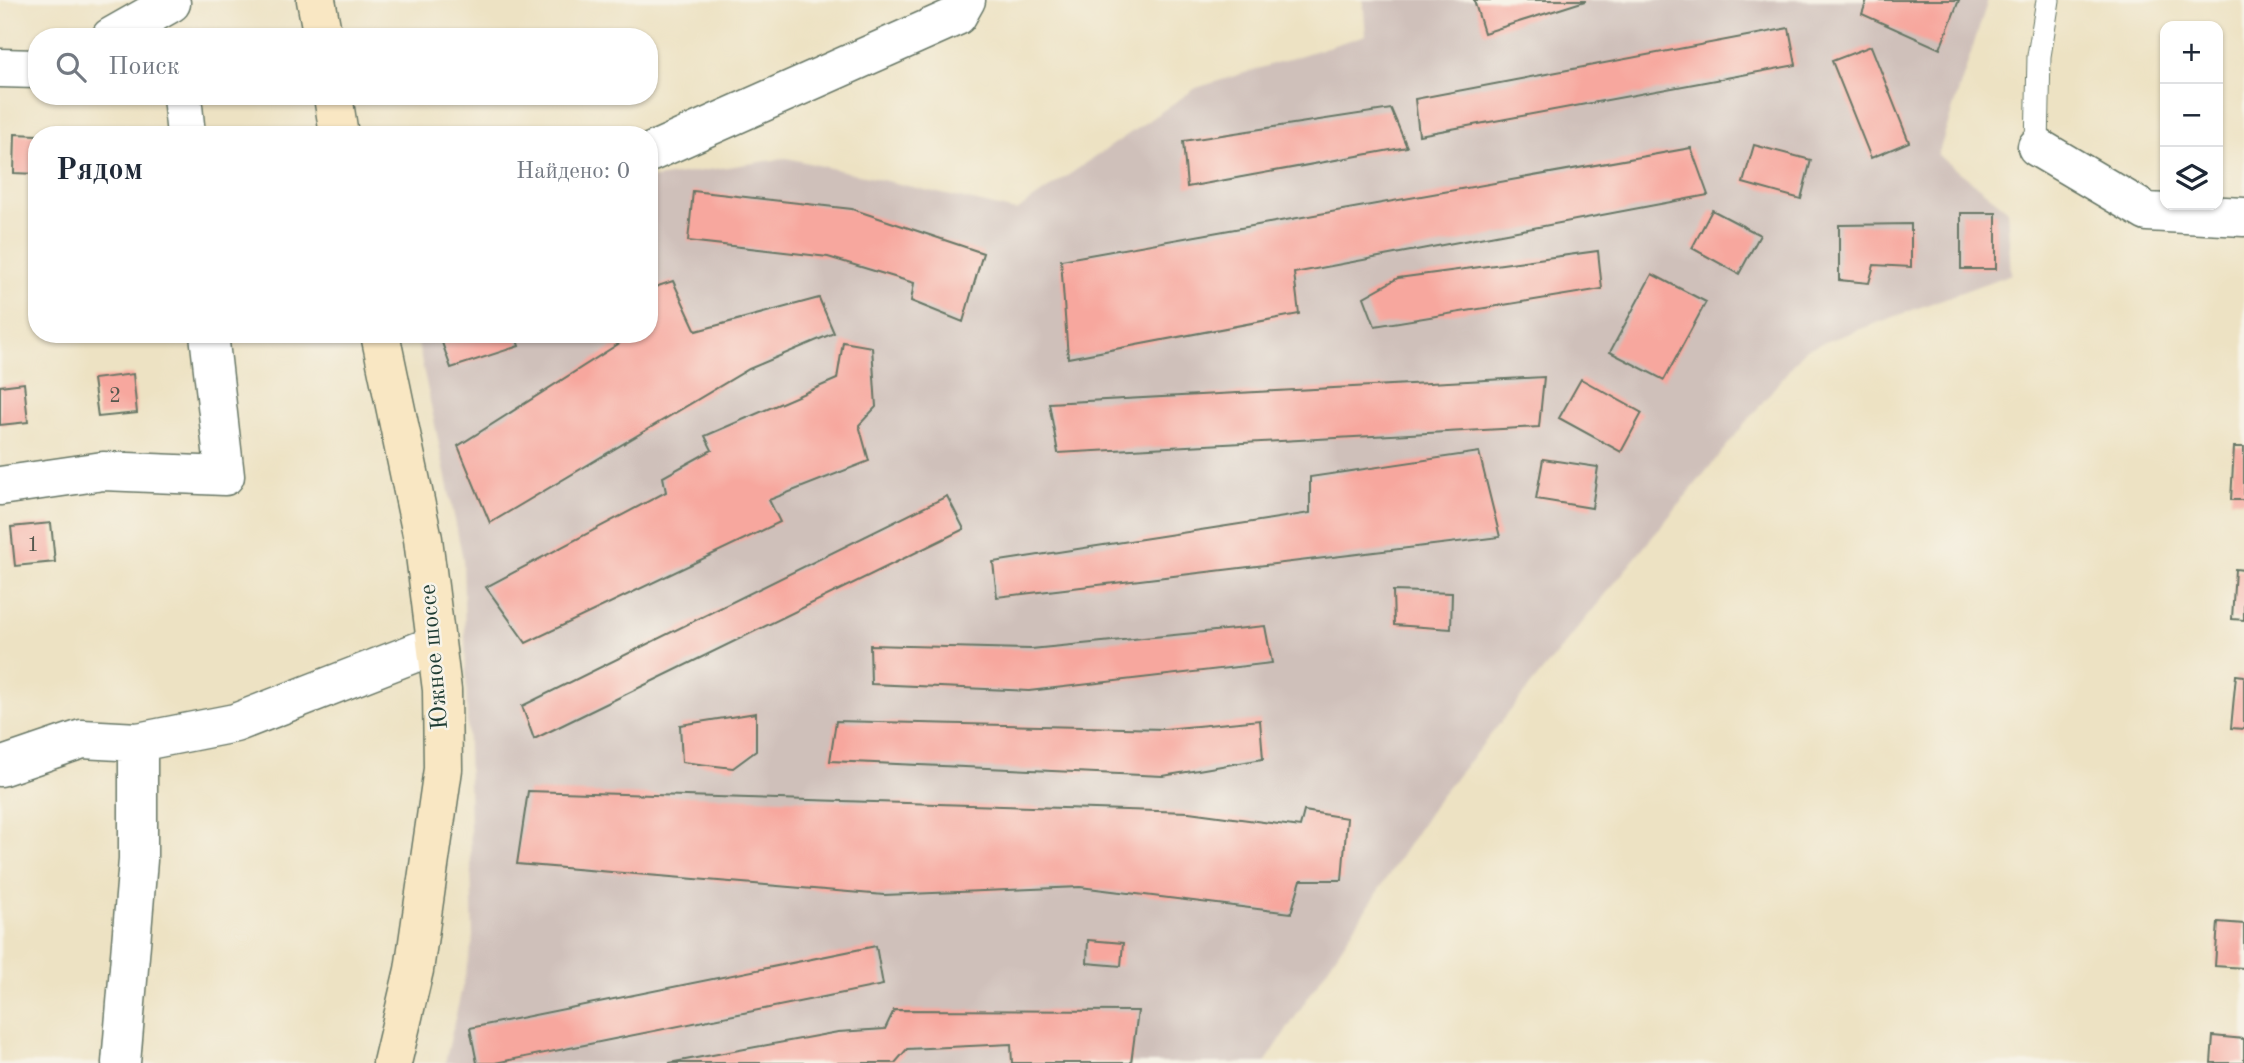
<!DOCTYPE html>
<html lang="ru">
<meta charset="utf-8">
<style>
body{margin:0;font-family:"Old Standard TT",serif;background:#f2f2f3;color:#1f2937}
.controls{position:absolute;right:21px;top:21px;display:grid;overflow:hidden;border-radius:14px;box-shadow:0 2px 5px #0004}
.controls button{width:63px;height:63px;display:grid;place-items:center;padding:0;border:0;border-bottom:2px solid #e0e1e3;background:#fff;color:#1f2937;font:35px sans-serif}
.list{margin:0;padding:0;list-style:none}
h2{display:flex;justify-content:space-between;align-items:center;height:91px;margin:0;padding:0 28px;font-size:30px}
h2 small{font-size:23px;font-weight:400;color:#747a83}
.icon{flex:none;width:38px;height:38px;fill:none;stroke:currentColor;stroke-width:2;stroke-linecap:round;stroke-linejoin:round}
.map{position:relative;flex:none;width:2244px;height:1063px;overflow:hidden}
.search{position:absolute;background:#fff;box-shadow:0 2px 5px #0004;left:28px;top:28px;width:630px;height:77px;display:flex;align-items:center;gap:18px;box-sizing:border-box;padding:0 24px;border-radius:28px;color:#747a83;font-size:26px}
.panel{position:absolute;background:#fff;box-shadow:0 2px 5px #0004;left:28px;top:126px;width:630px;height:217px;border-radius:28px}
.map>svg:first-child{display:block}
.industrial{fill:#cfc0ba}
.building{fill:#f7a79e}
.lines{fill:none;stroke-linecap:round;stroke-linejoin:round}
.lane-casing{stroke:#677766;stroke-width:25}
.street-casing{stroke:#677766;stroke-width:41}
.secondary-casing{stroke:#677766;stroke-width:41}
.lane{stroke:#fff;stroke-width:23}
.street{stroke:#fff;stroke-width:38}
.secondary{stroke:#f9e7c3;stroke-width:38}
.labels{text-anchor:middle;dominant-baseline:central;stroke-width:5;stroke-linejoin:round;paint-order:stroke}
.number-label{font-size:21px;fill:#55584e}
.street-label{font-size:24px;fill:#1f3d34;stroke:#f7f3e8}
</style>
<div class="map">
<svg width="2244" height="1063" viewBox="0 0 2244 1063">
<rect width="100%" height="100%" fill="#f7f3e8"/>
<filter id="ink" filterUnits="userSpaceOnUse"><feTurbulence type="fractalNoise" baseFrequency=".0143" numOctaves="2"/><feDisplacementMap in="SourceGraphic" scale="14" xChannelSelector="R" yChannelSelector="G"/><feConvolveMatrix kernelMatrix="1 2 1 2 8 2 1 2 1" color-interpolation-filters="sRGB"/></filter>
<filter id="wash" filterUnits="userSpaceOnUse"><feTurbulence type="fractalNoise" baseFrequency=".00686" numOctaves="4" result="noise"/><feDisplacementMap in="SourceGraphic" scale="28" xChannelSelector="R" yChannelSelector="G"/><feGaussianBlur stdDeviation="1.57" result="paint"/><feColorMatrix in="noise" values="0 0 0 0 0 0 0 0 0 0 0 0 0 0 0 0 0 1.4 0 .05"/><feComposite in="paint" operator="in"/></filter>
<g filter="url(#wash)">
<rect width="100%" height="100%" fill="#ede2c3"/>
<path class="industrial" d="M1363,0H1988L1938,155L2007,209L2011,274L1806,349L1439,798L1265,1063H445L473,940L463,559L416,334H649V179L787,158L1016,211L1196,88L1366,35Z"/>
<g id="blocks">
<path class="building" d="M1474,0H1585V1L1484,33Z
M1867,0H1959L1940,49L1862,14Z
M1789,28L1796,65L1419,135L1415,99Z
M1871,46L1909,142L1871,158L1832,61Z
M1391,109L1407,147L1187,187L1183,141Z
M15,134L37,135V174L14,173Z
M1754,145L1811,160L1801,199L1743,183Z
M1691,148L1708,195L1294,273L1299,314L1068,358L1061,260Z
M693,191L852,209L983,253L963,322L911,301L914,283L828,257L688,241Z
M1712,210L1760,235L1739,274L1692,248Z
M1961,213H1996V269H1961Z
M1911,224V267L1874,265L1869,283L1839,280V225Z
M1598,251L1602,289L1375,326L1364,297L1398,278Z
M1652,274L1706,302L1664,380L1610,352Z
M673,281L696,331L819,298L834,333L749,369L490,523L458,446L634,334H649V289Z
M439,334H515L519,346L451,368Z
M843,342L872,347L876,407L859,425L869,461L769,500L780,522L526,643L486,587L666,492L663,477L712,450L705,436L837,379Z
M133,374L137,413L98,417L93,379Z
M1544,377L1539,427L1058,453L1049,403Z
M1581,379L1642,413L1621,452L1559,418Z
M24,383L28,422L0,425V386Z
M2234,447H2244V500H2231Z
M1479,452L1500,537L997,597L993,562L1310,513V477Z
M1543,459L1598,467L1592,508L1536,499Z
M947,496L964,529L534,739L522,706Z
M51,523L55,562L15,566L11,527Z
M2235,569L2244,570V620L2232,619Z
M1393,591L1452,593L1451,629L1394,625Z
M1265,626L1272,663L1029,691L871,684L870,645L1031,649Z
M2236,675L2244,676V729L2231,728Z
M756,713V751L733,768L682,762L680,725Z
M1260,720L1263,759L1163,776L830,761L836,721L1165,729Z
M528,791L1189,812L1300,827L1304,811L1347,818L1342,880H1301L1291,913L1080,887L884,895L517,864Z
M2218,922L2244,924V968L2215,966Z
M1088,940L1123,943L1121,966L1087,963Z
M876,946L883,985L495,1063H477L470,1028Z
M894,1010L1138,1011L1131,1063H1012L1011,1044L907,1049L895,1063H669L838,1032L885,1029Z
M2213,1036L2244,1039V1063H2211Z"/>
</g>
</g>
<g filter="url(#ink)">
<use href="#blocks" fill-opacity="0" stroke="#677766" stroke-width="2"/>
<g class="lines">
<g class="lane-casing">
<path id="lane" d="M2037,147L2039,56L2048,0"/>
</g>
<g class="street-casing">
<path id="street" d="M111,37L171,3
M0,68L37,69
M182,96L186,135
M2037,147L2147,212L2244,217
M649,153L957,16L966,0
M0,486L103,471L225,476L209,334
M0,767L82,739L138,742L235,723L435,645
M121,1063L138,860V742"/>
</g>
<g class="secondary-casing">
<path id="secondary" d="M316,0L323,37
M333,96L339,135
M380,334L423,539L442,690L443,769L414,970L392,1063"/>
</g>
<use href="#lane" class="lane"/>
<use href="#street" class="street"/>
<use href="#secondary" class="secondary"/>
</g>
</g>
<g class="labels">
<g class="number-label">
<text x="115" y="396">2</text>
<text x="33" y="545">1</text>
</g>
<g class="street-label">
<text transform="translate(435 657) rotate(-95)">Южное шоссе</text>
</g>
</g>
</svg>
<div class="controls">
<button>+</button>
<button>−</button>
<button><svg class="icon" aria-label="layers" viewBox="0 0 24 24"><path d="M12 4l9 5-9 5-9-5zM3 14l9 5 9-5"/></svg></button>
</div>
<div class="search"><svg class="icon" aria-label="search" viewBox="0 0 24 24"><circle cx="10" cy="10" r="6"/><path d="M15 15l6 6"/></svg>Поиск</div>
<section class="panel">
<h2>Рядом<small>Найдено: 0</small></h2>
<ul class="list">
</ul>
</section>
</div>
